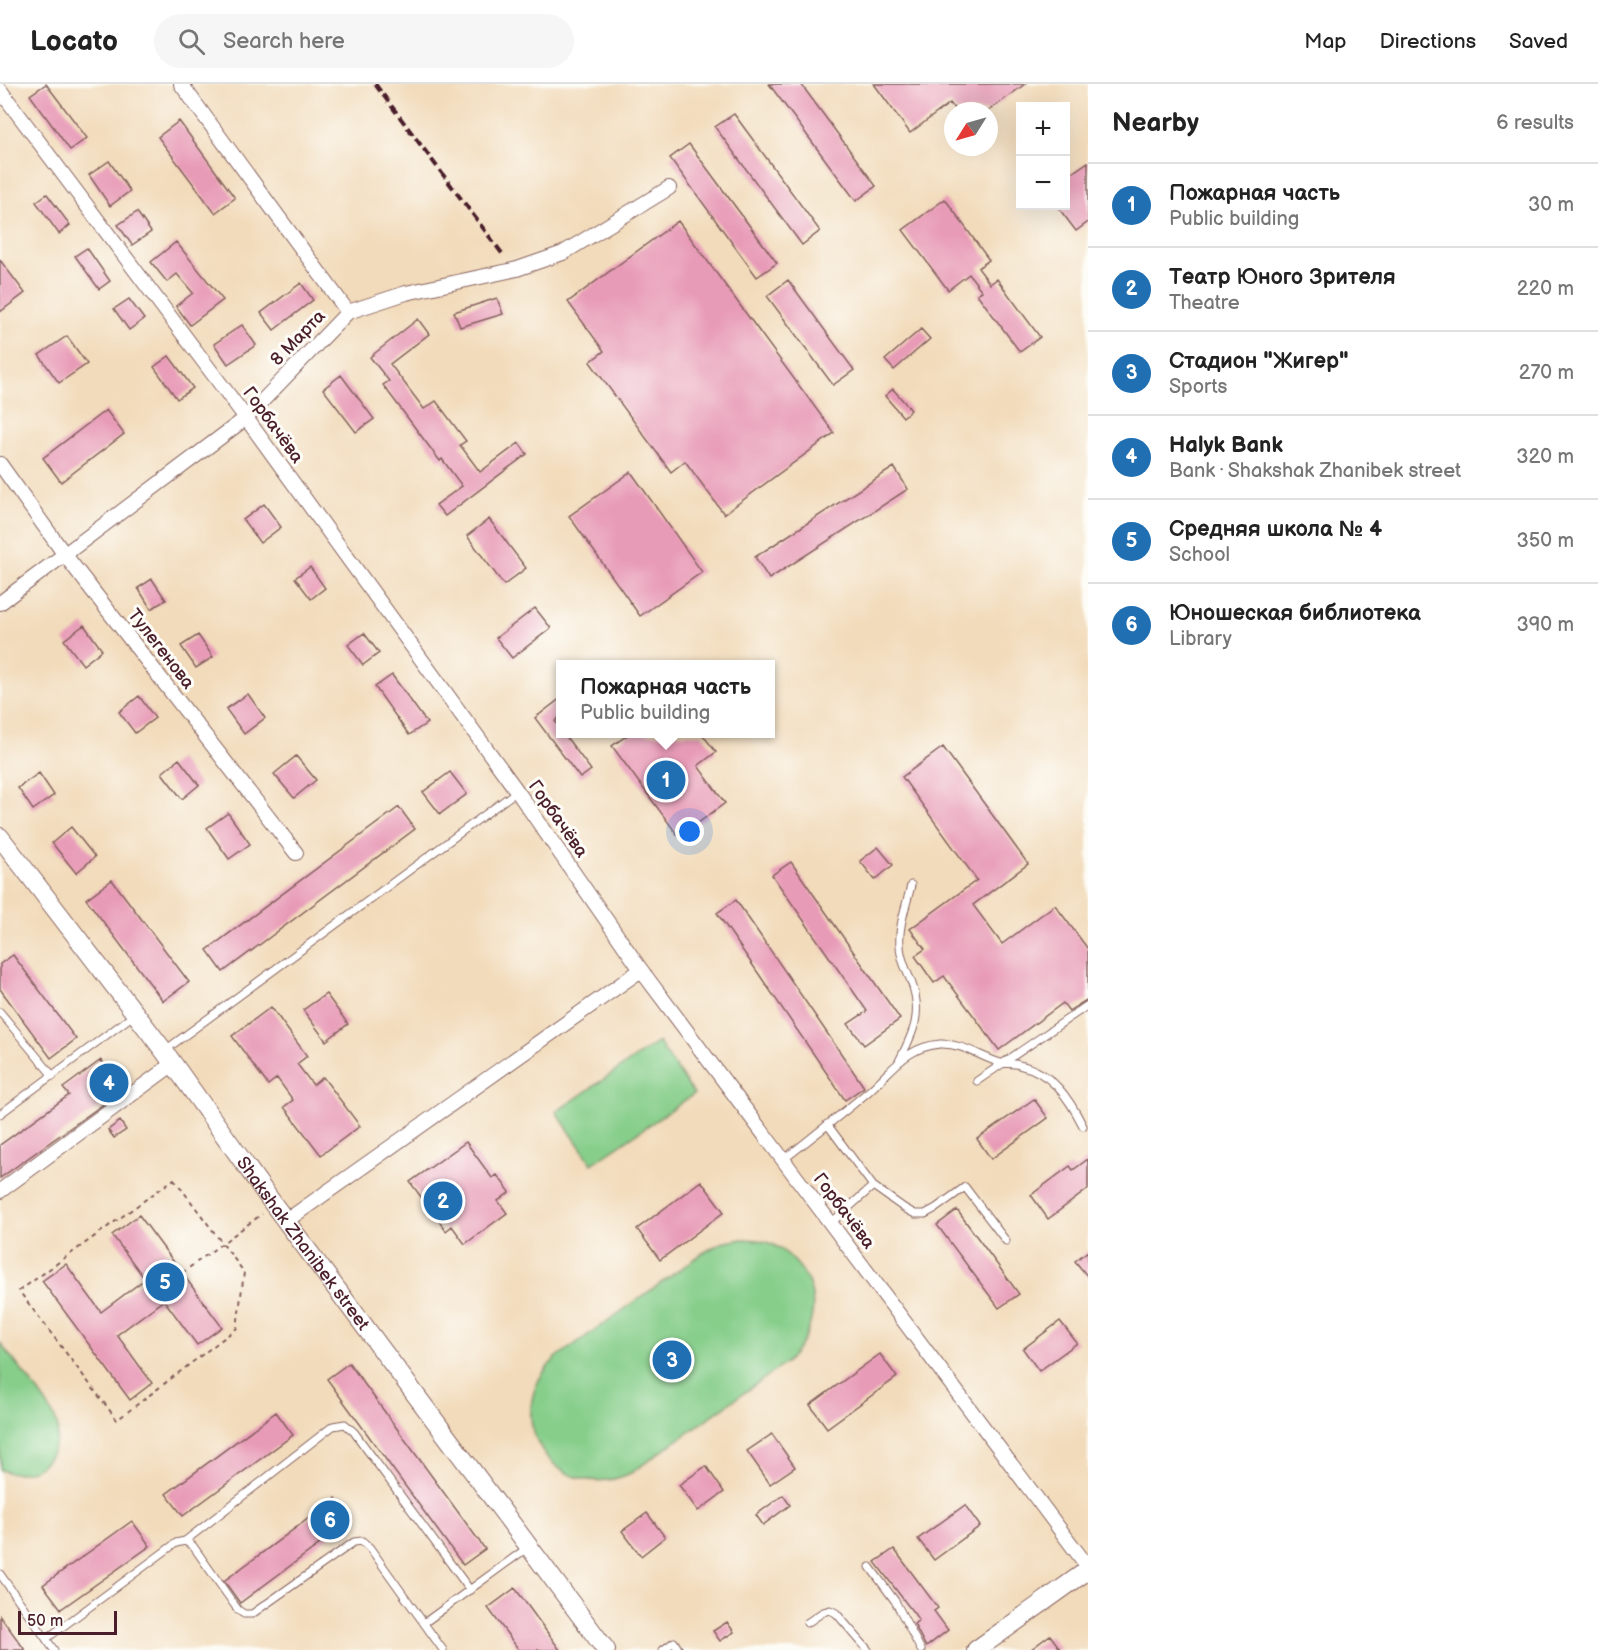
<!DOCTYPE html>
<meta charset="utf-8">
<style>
body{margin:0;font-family:"Balsamiq Sans",sans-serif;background:#f6f6f6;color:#222}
.controls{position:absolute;right:18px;top:18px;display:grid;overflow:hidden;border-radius:0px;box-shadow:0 6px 24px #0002}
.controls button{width:54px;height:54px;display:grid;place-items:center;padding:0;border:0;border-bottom:2px solid #e0e0e0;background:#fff;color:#222;font:30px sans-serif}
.compass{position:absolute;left:944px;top:18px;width:54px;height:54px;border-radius:50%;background:#fff;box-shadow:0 6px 24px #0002;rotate:233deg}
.scale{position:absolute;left:18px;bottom:15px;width:99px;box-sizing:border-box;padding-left:6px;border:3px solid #4a1f2b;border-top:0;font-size:16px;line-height:21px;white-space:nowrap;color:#4a1f2b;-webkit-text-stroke:4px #fdfcf7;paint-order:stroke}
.you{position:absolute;left:690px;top:748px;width:21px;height:21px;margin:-15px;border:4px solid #fff;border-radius:50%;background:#1a73e8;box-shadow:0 0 0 9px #1a73e833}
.badge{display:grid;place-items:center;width:39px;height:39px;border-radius:50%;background:#1f6fb2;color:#fff;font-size:20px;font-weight:700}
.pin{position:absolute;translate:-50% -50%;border:3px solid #fff;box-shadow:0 2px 6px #0006}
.popup{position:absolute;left:556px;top:576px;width:219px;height:78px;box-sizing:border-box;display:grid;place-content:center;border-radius:0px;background:#fff;filter:drop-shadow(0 2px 4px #0005);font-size:20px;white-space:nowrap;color:#767676}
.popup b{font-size:22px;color:#222}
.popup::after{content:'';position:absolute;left:50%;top:100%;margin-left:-12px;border:12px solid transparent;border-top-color:#fff}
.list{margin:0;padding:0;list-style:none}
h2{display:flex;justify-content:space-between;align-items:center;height:78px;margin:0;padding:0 24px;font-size:26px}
h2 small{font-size:20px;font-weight:400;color:#767676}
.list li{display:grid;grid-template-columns:39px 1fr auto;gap:18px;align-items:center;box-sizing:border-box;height:84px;padding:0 24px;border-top:2px solid #e0e0e0}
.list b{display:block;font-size:22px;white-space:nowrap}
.list p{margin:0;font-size:20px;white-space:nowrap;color:#767676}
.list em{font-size:20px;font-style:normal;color:#767676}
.icon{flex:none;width:33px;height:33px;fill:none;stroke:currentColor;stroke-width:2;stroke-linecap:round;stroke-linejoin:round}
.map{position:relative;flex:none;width:1088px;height:1566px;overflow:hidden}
header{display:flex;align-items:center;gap:36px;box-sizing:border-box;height:84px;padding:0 30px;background:#fff;border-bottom:2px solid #e0e0e0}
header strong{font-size:28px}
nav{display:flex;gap:33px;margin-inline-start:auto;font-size:21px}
.search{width:420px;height:54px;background:#f6f6f6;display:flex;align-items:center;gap:15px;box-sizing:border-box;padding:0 21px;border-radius:33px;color:#767676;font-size:22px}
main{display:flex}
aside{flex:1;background:#fff}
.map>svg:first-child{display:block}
.park{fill:#86ce8a;stroke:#68765a;stroke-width:1.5}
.building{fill:#e89bb7}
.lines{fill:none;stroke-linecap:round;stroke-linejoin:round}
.lane-casing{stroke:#85615d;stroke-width:9}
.street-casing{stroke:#85615d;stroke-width:16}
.secondary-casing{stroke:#85615d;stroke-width:20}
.path{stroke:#85615d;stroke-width:2;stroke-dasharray:4.5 4.5;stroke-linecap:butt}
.lane{stroke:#fff;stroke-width:7}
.street{stroke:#fff;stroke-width:14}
.secondary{stroke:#fff;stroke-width:18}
.rail{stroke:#4a1f2b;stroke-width:4;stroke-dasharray:9 4.5;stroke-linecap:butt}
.labels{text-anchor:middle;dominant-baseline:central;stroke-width:6;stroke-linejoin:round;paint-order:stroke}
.street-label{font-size:18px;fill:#4a1f2b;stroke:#fdfcf7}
</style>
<header>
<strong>Locato</strong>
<div class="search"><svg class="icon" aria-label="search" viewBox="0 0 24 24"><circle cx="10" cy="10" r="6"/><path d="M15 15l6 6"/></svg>Search here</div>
<nav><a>Map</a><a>Directions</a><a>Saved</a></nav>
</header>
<main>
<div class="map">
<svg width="1088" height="1566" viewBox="0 0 1088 1566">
<rect width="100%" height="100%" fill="#fdfcf7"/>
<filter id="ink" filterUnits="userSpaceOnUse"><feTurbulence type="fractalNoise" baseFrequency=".0167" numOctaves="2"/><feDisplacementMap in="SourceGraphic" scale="12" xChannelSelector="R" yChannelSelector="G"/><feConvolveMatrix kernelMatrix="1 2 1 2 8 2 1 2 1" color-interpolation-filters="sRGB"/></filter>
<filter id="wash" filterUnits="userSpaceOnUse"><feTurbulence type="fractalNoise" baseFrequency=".008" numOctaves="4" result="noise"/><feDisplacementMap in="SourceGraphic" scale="24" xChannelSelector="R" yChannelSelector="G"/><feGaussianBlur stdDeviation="1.35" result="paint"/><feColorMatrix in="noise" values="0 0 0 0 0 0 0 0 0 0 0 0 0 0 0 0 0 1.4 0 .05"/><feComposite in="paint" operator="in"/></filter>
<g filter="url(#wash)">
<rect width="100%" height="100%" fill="#f2dbbb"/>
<path class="park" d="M658,958L694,1010L592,1080L556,1028Z
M742,1155C750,1155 758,1155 766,1158C778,1161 788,1170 796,1179C824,1210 814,1252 786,1279L631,1389C555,1424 494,1331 557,1273L703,1169L721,1159Z
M0,1259C13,1276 53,1323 57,1340C60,1355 53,1373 40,1382C29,1390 13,1391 0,1386Z"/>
<g id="blocks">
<path class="building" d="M46,0L87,54L70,66L30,11Z
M769,0H801L876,102L856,117Z
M874,0H1025L988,27H956L950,19L910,49Z
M734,30L820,147L802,161L715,43Z
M179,37L235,114L215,129L158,53Z
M689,60L777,179L757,193L670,74Z
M109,77L130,107L110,122L89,91Z
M1088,78V138L1076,147L1057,122H1065V94Z
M47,110L70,141L59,150L36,118Z
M945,115L989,176L978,184L990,200L997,195L1040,253L1020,268L977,210L982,207L969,190L948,206L903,146Z
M137,128L151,148L132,161L118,141Z
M678,137L834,349L724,430L685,377L671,388L590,278L604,267L568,218Z
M176,158L223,216L190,241L176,222L193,209L177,190L167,198L151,178Z
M87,164L110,197L99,205L75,172Z
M0,176L25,209L0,228Z
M788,196L854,286L833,301L767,212Z
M301,199L313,216L274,246L261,229Z
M497,214L503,230L460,243L454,228Z
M129,215L144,235L129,246L114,225Z
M418,235L429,250L390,280L424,325L436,317L466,357L460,361L480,388L519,359L527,370L445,432L436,421L462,402L442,375L440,377L383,301L389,297L370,273Z
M242,241L256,261L228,280L214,260Z
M921,245L930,255L894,286L885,276Z
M67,252L87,280L59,299L39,271Z
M169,272L193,304L177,315L154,283Z
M341,291L374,335L356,348L323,305Z
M893,305L911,326L903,333L885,312Z
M106,326L124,350L61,398L43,374Z
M894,383L908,405L769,495L755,473Z
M631,388L702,488L640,532L569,432Z
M264,420L281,443L260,459L243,436Z
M489,435L526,484L504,501L467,452Z
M310,483L325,504L311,515L295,494Z
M152,495L166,516L151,525L138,504Z
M535,524L551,544L512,574L496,554Z
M84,541L102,566L83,581L64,556Z
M364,549L379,569L363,581L348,561Z
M198,551L213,573L196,584L181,562Z
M392,591L427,639L409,651L375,603Z
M248,610L265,634L244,650L226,625Z
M139,612L155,634L135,649L119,628Z
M561,614V632L555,637L561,645V650H564L591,686L580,694L535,634Z
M629,650H702L716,668L698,682L725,719L679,753L612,662Z
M943,663L1028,780L973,821L1002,860L1055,821L1088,865V915L1069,927L1063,919L999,966L944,892L934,899L915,872L925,865L910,845L977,796L902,693Z
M296,672L316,696L294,714L274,690Z
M179,675L199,701L182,715L162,689Z
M450,688L467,710L440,730L423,708Z
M39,689L54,711L33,726L18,704Z
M399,723L415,745L223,888L207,866Z
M228,729L250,760L229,775L207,744Z
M71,743L95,773L76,789L52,759Z
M878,763L893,781L875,796L860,777Z
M791,778L900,935L864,961L848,940L867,927L772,791Z
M112,796L189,898L163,917L86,815Z
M736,816L864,1003L845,1016L717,829Z
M13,871L76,955L51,974L0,905V880Z
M326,910L348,940L326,957L303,926Z
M271,923L307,972L297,980L313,1001L323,993L360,1042L321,1071L284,1023L293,1016L277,994L268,1001L232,952Z
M101,976L123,1006L0,1094V1061L69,1011L63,1004Z
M1034,1015L1048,1034L991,1075L977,1055Z
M120,1037L126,1046L114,1054L108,1046Z
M466,1058L492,1094L497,1091L510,1108L498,1117L507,1129L465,1160L452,1142L446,1147L410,1098Z
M1088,1075V1105L1048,1135L1031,1111L1070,1082L1073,1086Z
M701,1097L724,1128L660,1176L637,1145Z
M957,1126L1019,1210L999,1224L937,1141Z
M139,1131L222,1243L197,1261L164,1216L117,1251L152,1299L130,1316L42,1197L66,1180L101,1228L145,1195L112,1151Z
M1088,1167V1193L1075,1177Z
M1060,1237L1077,1259L1039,1287L1023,1265Z
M880,1270L897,1293L827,1344L810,1321Z
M349,1279L485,1465L463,1481L327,1295Z
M276,1328L293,1351L183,1432L166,1410Z
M772,1350L795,1383L770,1400L747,1367Z
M706,1382L724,1408L698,1427L679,1401Z
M783,1411L790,1421L763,1441L756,1431Z
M336,1414L352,1436L240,1519L224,1497Z
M965,1421L980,1442L934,1476L918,1455Z
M647,1429L665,1453L641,1472L622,1447Z
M132,1437L150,1462L61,1525L43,1501Z
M894,1465L938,1524L934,1527L948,1546L926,1563L914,1540L919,1536L875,1478Z
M515,1504L560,1566H519L488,1524Z
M0,1532L25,1566H0Z
M727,1538L734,1548L720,1557L713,1547Z
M1050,1551L1061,1566H1030Z"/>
</g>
</g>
<g filter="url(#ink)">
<use href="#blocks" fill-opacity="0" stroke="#85615d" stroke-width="1.5"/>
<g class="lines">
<g class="lane-casing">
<path id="lane" d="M0,928L53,992
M164,967L517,707
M899,977C914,948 923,929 911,897C906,886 900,873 900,861C898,842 907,820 911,801
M977,997L1088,921
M0,1030L135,930
M827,1040L873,1102L904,1124L915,1130H925L936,1124L965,1103L1006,1157
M783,1076C812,1053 841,1031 869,1007C883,995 894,980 910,970C919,964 930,961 940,960C963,959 980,973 1001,979C1007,980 1014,979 1019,981C1052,988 1069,1014 1083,1042
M831,1139L873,1102
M185,1457L333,1342L345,1340L354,1348L470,1506
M870,1483L895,1517L921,1566
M0,1490L54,1566
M424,1539L527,1464
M807,1539L823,1528L830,1526L836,1529L868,1566
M46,1555L176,1459L185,1457L193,1462L238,1526L244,1530H252L354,1458L362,1457L370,1464L443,1566
M663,1566L674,1558L679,1566"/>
</g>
<g class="street-casing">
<path id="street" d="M181,0L348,228
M0,6L246,334L517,707L641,886L1088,1483
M0,380L65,471L296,769
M0,519L246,334L348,228L406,209L517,185L563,169L669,104
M0,1107L173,980
M286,1137L641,886"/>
</g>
<g class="secondary-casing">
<g id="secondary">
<path id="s1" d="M0,753L164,967L274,1121L606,1566"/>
<path d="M976,1566L1088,1486"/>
</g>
</g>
<path class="path" d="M174,1095L244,1188L237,1244L117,1336L19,1207Z
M182,1189L262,1130"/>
<use href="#lane" class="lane"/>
<use href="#street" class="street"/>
<use href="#secondary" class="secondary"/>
<path class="rail" d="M375,0L504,172"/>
</g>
</g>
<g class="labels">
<g class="street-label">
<text transform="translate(298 254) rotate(-46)">8 Марта</text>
<text transform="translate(273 341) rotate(54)">Горбачёва</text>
<text transform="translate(161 565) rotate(52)">Тулегенова</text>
<text transform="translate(558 735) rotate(55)">Горбачёва</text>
<text transform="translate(844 1127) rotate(53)">Горбачёва</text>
<text stroke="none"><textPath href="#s1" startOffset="507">Shakshak Zhanibek street</textPath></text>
</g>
</g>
</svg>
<div class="controls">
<button>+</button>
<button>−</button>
</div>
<svg class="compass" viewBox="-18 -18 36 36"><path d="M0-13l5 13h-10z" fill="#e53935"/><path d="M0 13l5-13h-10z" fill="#767676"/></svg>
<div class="scale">50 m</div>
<div class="you"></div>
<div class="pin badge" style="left:666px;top:696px">1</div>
<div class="popup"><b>Пожарная часть</b>Public building</div>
<div class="pin badge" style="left:443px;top:1117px">2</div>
<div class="pin badge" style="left:672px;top:1276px">3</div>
<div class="pin badge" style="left:109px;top:999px">4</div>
<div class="pin badge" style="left:165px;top:1198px">5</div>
<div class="pin badge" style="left:330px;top:1436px">6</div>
</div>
<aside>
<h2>Nearby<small>6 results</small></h2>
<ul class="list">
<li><span class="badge">1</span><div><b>Пожарная часть</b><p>Public building</p></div><em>30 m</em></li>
<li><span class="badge">2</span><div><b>Театр Юного Зрителя</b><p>Theatre</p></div><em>220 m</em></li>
<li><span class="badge">3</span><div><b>Стадион &quot;Жигер&quot;</b><p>Sports</p></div><em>270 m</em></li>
<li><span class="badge">4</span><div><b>Halyk Bank</b><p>Bank · Shakshak Zhanibek street</p></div><em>320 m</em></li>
<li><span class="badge">5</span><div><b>Средняя школа № 4</b><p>School</p></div><em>350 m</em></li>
<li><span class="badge">6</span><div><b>Юношеская библиотека</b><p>Library</p></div><em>390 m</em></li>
</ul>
</aside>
</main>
